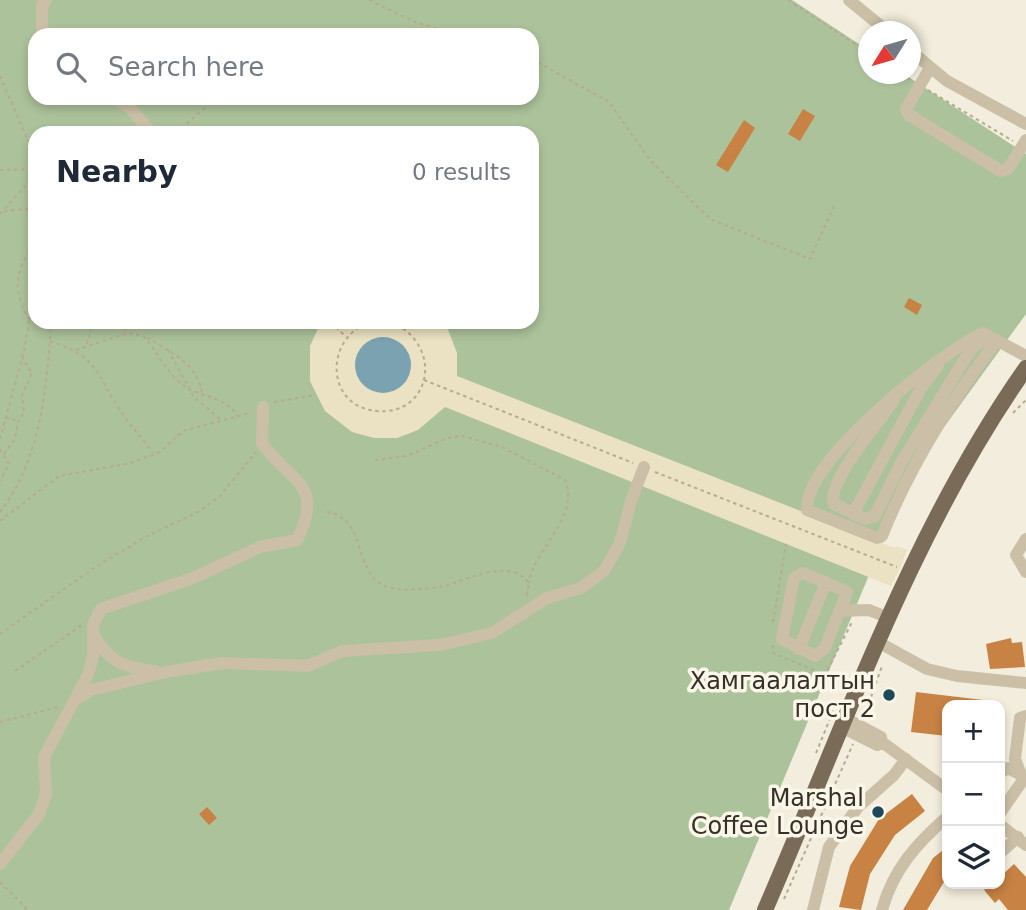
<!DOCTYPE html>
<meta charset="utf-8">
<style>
body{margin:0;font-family:"DejaVu Sans",sans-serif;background:#f6f6f7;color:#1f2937}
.controls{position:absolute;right:21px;bottom:21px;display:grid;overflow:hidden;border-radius:14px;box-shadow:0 4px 10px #0003}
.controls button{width:63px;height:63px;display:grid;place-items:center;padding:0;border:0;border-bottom:2px solid #e0e1e3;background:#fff;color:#1f2937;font:35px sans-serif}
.compass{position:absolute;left:858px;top:21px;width:63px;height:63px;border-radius:50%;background:#fff;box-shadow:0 4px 10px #0003;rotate:233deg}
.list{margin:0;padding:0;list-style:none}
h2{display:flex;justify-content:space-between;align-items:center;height:91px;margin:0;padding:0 28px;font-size:30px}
h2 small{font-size:23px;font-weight:400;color:#747a83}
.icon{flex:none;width:38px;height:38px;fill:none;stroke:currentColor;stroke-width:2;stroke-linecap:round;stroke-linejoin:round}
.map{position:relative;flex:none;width:1026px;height:910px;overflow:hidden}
.search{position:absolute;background:#fff;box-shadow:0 4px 10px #0003;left:28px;top:28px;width:511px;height:77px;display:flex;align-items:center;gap:18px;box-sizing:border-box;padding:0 24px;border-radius:21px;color:#747a83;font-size:26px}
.panel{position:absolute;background:#fff;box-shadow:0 4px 10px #0003;left:28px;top:126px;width:511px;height:203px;border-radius:21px}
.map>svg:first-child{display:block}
.green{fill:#acc29b;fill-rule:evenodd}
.plaza{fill:#ebe2c3}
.water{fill:#7aa2b0}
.building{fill:#c88244}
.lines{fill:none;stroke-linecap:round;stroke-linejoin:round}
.path{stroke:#b7aa92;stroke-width:2;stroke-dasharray:3.5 3.5;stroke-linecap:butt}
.minor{stroke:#cbc0a7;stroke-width:12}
.major{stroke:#7a6b59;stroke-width:16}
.poi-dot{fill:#1d485a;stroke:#faf6e8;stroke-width:2.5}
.labels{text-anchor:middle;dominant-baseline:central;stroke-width:7;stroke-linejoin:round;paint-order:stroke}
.poi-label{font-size:24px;fill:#373028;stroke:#faf6e8;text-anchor:end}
</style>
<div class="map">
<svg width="1026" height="910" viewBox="0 0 1026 910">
<rect width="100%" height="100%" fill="#f2eddc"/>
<path class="green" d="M0,0H792L868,50L869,74H904L1026,154V314L913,470L729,910H0ZM35,35H532V98H35ZM35,133H532V322H35Z"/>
<path class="plaza" d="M321,322H445L457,353V376L895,548L897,546L907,550L900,568L891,586L445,407L418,430L397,438H374L352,432L325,411L310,381V346Z"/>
<path class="water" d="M355 365a28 28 0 1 1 56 0a28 28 0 1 1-56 0Z"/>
<path class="building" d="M803,109L815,116L800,141L788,134Z
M744,120L755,128L728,172L716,165Z
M909,298L922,305L917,315L904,307Z
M1011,638L1012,643L1022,642L1025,667L990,669L986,644Z
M916,692L983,700V705H947V736L911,732Z
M912,794L925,811L895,835L870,874L861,910L839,907L850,866L879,819Z
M207,807L217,818L209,825L199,814Z
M947,847V877L927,910H903L933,858Z
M1014,864L1026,877V910H1008L999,899L995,903L984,890L992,884H1000V877Z"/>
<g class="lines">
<path class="path" d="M369,0L415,22L461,35
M788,0L869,53
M532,59L609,102L650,160L710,219L810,259L834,206
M901,74L911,80
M0,76L35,157
M928,90L1013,141
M176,133L216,98
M0,170L35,169
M4,211L35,208
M0,214L35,175
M30,320C12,294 14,268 35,245
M120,322L128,332
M331,322L346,337
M372,322C324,335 324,407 377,411C431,416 445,345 391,322
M147,338C170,351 198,364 202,393
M50,341C100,358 95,373 121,412C131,426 142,438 152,452
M87,344L93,322
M76,350L128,333L143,336C157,351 166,371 181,384C199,398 226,395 238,417
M168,350L194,397L221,420
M424,380L633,463
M274,402L315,395
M1013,413L1026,400
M6,417L17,421
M0,439L24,351L35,290
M0,449L9,464L0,481
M4,454L15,439L18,422L24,412L22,395L32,373L22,357
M375,460L407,456L447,438L463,436L502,447L565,480C581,518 533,549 529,583
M655,472L897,567
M0,512C41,459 47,387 51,322
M327,512C369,517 351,579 391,588C406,591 429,589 444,586C470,579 509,557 529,583L526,599
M0,521L59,476L131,463L160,452L183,431L250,413
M773,622L786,544
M0,634L97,566L147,536L198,512L220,496L256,452
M773,645V653L825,675L852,622
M15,671L82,625
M864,717L882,666
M0,722L58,707
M816,753L836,704
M0,882L28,910
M784,899L853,744"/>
<path class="minor" d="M849,0L888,32
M42,35V6L46,0
M911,51L947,81L1026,124
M930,68L906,109L909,115L1001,171L1008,169L1026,140
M115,98L130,108L152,133
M997,341C951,400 910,466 882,536L877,538L807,510C804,460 940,353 983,333L1026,356
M894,400C881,421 826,481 834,504L865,519L875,516L901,463L963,362L974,346L984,340
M853,514L921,388L938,366
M1026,539L1016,555L1026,572
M803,573L847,592L825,648L815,656L782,639L794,578Z
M839,611L869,610L889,618
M94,635C108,662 126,668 155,671
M878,642L927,669L957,676L1026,683
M799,649L826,582
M75,700L91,690L166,672L222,663L308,666L342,651L440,645L492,633L547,598L581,588L604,571L620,543L631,501L644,467
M847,719L881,737L882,742L947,790
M843,728L877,745L882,742
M1000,773L1008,768L1023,776
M1000,813L1023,780L1015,759L1020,718L1026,716
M1000,825L1026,845
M1000,853L1018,837
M0,864L39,814L46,794L44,757L88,675L93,656V625L101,609L193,578L260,547L297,540C326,483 288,481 262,443L263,407
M813,910L829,847L858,807L894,775L906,759
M882,910C893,870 916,844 947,817"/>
<path class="major" d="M765,910C845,726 910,533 1026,368"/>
</g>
<g class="poi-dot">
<circle cx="889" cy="695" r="7"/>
<circle cx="878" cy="812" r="7"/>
</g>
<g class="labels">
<g class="poi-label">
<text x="875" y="681">Хамгаалалтын<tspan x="875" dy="28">пост 2</tspan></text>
<text x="864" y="798">Marshal<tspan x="864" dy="28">Coffee Lounge</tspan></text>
</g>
</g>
</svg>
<div class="controls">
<button>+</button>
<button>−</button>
<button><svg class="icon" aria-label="layers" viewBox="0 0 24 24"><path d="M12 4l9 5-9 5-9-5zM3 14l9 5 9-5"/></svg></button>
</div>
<svg class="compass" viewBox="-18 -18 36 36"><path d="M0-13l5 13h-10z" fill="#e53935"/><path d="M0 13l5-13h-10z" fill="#747a83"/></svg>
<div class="search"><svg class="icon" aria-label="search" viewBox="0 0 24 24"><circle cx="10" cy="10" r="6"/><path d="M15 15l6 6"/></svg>Search here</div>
<section class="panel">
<h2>Nearby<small>0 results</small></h2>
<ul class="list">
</ul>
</section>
</div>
